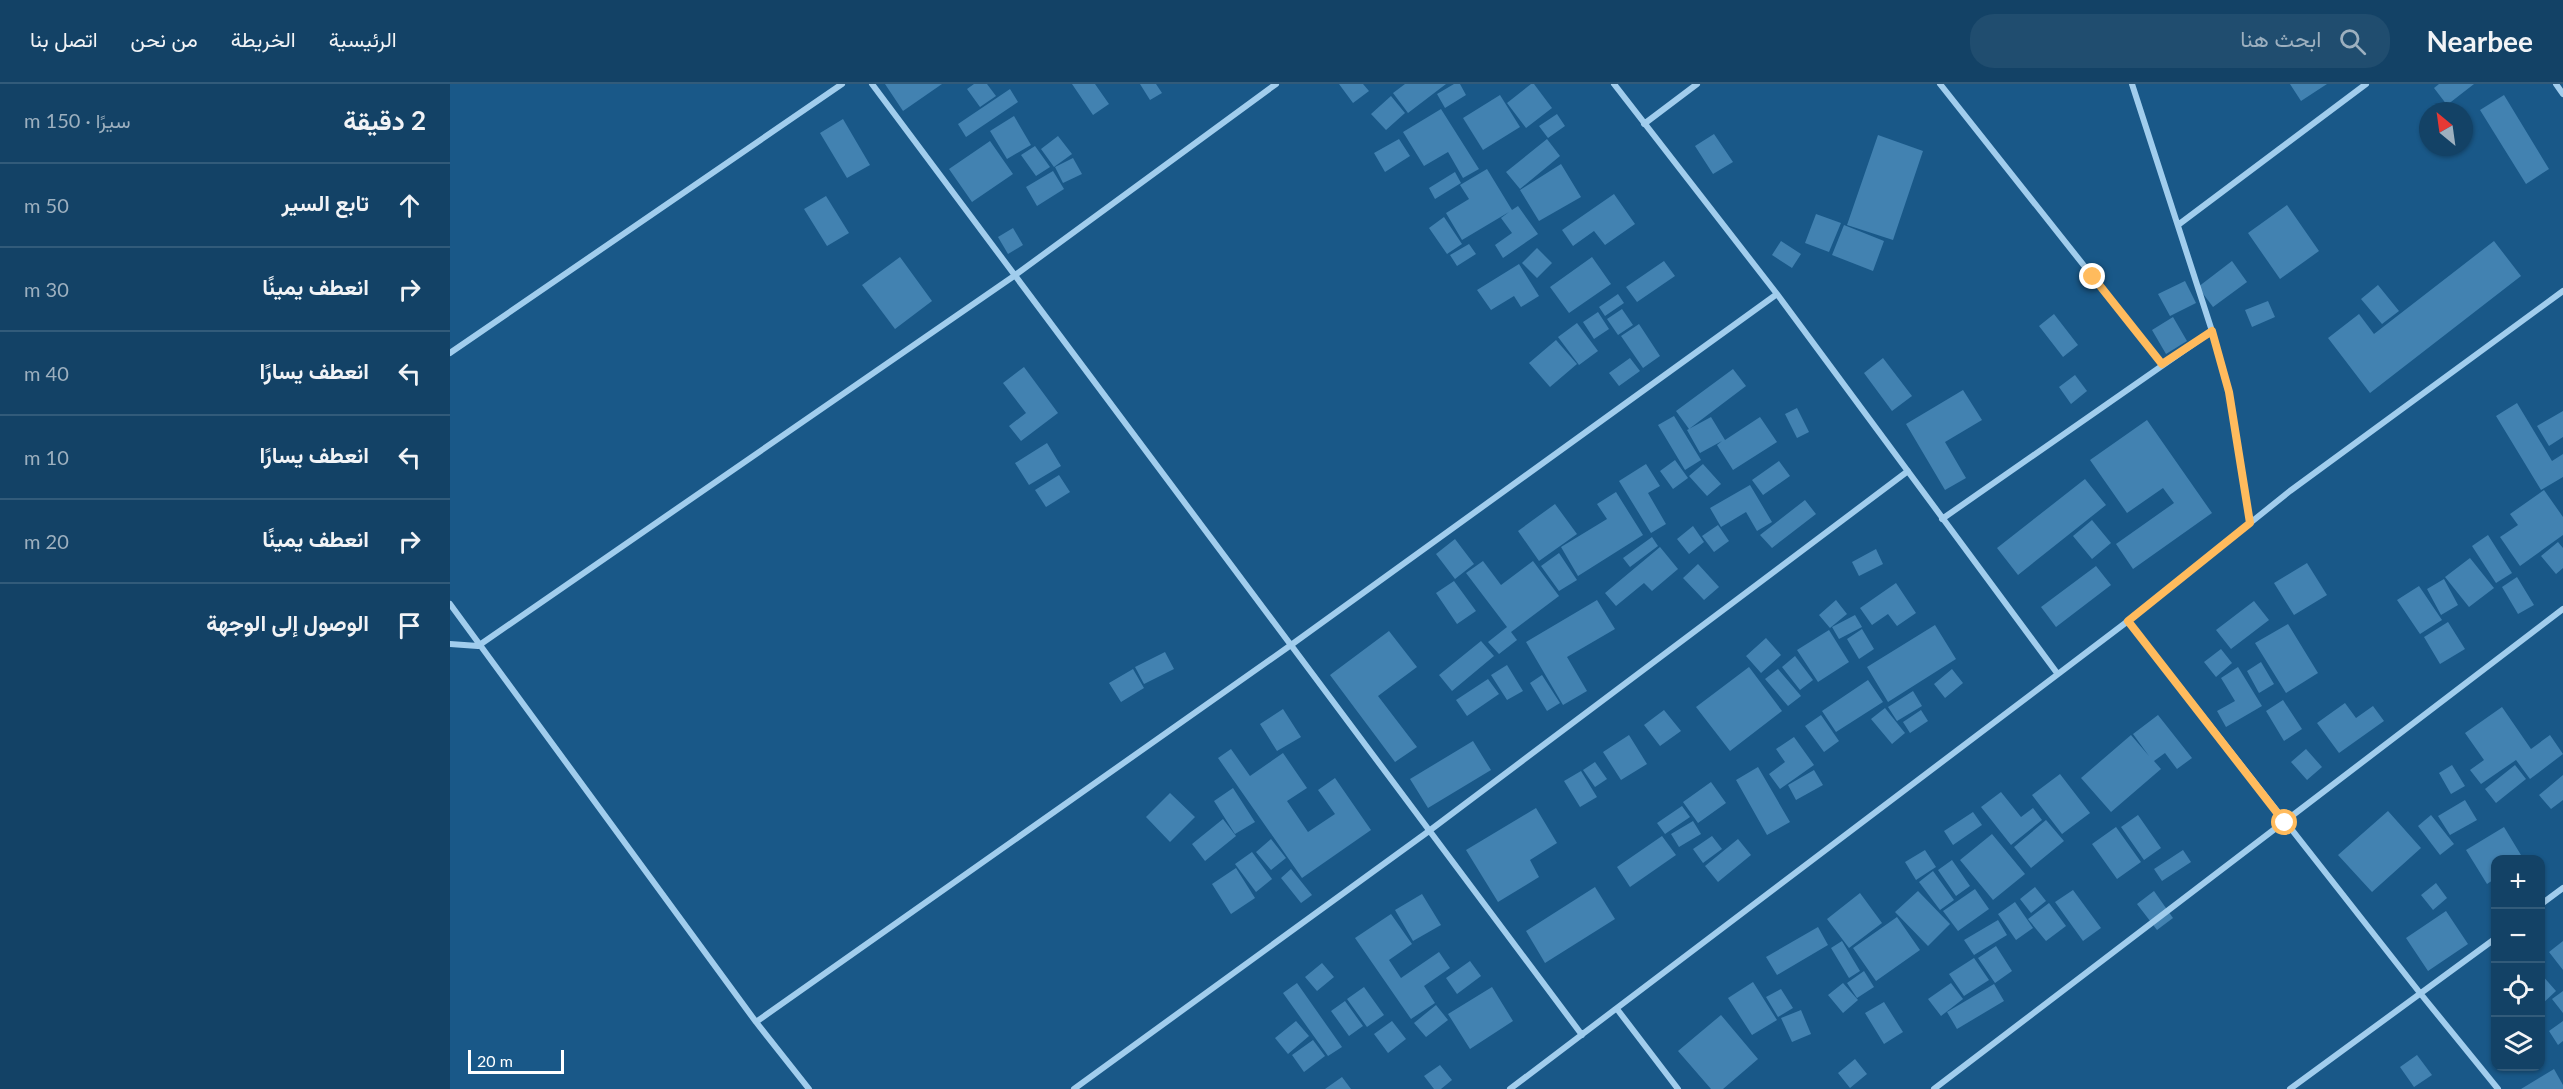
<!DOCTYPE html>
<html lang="ar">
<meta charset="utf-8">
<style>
body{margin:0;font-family:Lato,Vazirmatn,sans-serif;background:#204d6f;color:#f1f3f6;direction:rtl}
.controls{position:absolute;right:18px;bottom:18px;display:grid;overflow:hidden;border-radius:12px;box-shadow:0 2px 4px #0004}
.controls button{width:54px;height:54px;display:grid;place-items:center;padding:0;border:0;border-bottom:2px solid #325b7a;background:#134266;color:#f1f3f6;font:30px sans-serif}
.compass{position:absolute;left:1969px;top:18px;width:54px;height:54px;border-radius:50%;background:#134266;box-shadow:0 2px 4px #0004;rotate:331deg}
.scale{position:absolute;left:18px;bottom:15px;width:96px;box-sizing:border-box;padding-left:6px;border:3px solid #fff;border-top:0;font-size:16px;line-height:21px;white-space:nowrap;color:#fff;-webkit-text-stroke:4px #195888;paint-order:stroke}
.stop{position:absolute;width:18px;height:18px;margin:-14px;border:4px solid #ffbb5d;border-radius:50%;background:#fff}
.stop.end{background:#ffbb5d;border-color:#fff;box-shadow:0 2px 6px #0008}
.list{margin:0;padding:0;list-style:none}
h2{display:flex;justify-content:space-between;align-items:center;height:78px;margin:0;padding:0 24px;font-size:26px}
h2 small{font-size:20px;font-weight:400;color:#9db0bf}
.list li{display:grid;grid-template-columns:39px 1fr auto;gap:18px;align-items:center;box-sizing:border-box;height:84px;padding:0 24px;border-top:2px solid #325b7a}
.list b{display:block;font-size:22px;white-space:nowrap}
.list em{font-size:20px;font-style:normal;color:#9db0bf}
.icon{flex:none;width:33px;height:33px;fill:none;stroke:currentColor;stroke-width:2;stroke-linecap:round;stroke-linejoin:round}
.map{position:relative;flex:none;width:2113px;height:1005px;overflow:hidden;direction:ltr}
header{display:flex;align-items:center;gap:36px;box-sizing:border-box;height:84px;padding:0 30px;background:#134266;border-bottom:2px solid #325b7a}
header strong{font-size:28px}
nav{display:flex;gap:33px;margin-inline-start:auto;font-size:21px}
.search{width:420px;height:54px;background:#204d6f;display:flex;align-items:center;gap:15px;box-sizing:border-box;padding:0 21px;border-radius:24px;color:#9db0bf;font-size:22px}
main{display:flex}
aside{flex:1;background:#134266}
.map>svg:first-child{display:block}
.building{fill:#4282b1}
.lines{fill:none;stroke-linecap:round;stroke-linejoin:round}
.street{stroke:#a1cded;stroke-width:6}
.route{stroke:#ffbb5d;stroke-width:8}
</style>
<header>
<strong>Nearbee</strong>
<div class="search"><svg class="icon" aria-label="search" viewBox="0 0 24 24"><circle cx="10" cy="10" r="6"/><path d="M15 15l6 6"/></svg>ابحث هنا</div>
<nav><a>الرئيسية</a><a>الخريطة</a><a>من نحن</a><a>اتصل بنا</a></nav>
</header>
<main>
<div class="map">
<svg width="2113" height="1005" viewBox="0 0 2113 1005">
<rect width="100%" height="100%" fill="#195888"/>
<path class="building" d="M435,0H492L453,27Z
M524,0H537L546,12L530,23L517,5Z
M622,0H645L659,20L643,31Z
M690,0H706L712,9L700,16Z
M889,0H913L919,7L903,19Z
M955,0H996L958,29L943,9Z
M1004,0H1010L1016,11L995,24L987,10Z
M1081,0H1084L1102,24L1076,44L1057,19Z
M1840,0H1877L1851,17Z
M1989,0H2024L1997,21L1984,4Z
M560,5L568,18L516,53L508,40Z
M1050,11L1070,43L1033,66L1013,34Z
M2054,11L2099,85L2076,100L2030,26Z
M941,12L955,29L936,46L921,30Z
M991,25L1029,85L1013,94L998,68L974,82L953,48Z
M1107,30L1115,42L1098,54L1089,42Z
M564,32L581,61L557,75L540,47Z
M393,35L420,81L397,94L370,49Z
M1264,50L1283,78L1263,90L1245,62Z
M1428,51L1473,67L1443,156L1397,141Z
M608,52L622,70L604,83L591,65Z
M949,55L960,72L935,88L924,69Z
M1097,55L1110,72L1070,105L1056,88Z
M540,57L563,90L522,118L499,85Z
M585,62L600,83L586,92L571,71Z
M623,74L632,90L613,99L605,83Z
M1111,80L1131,113L1089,137L1070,106Z
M1037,85L1062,126L1068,122L1088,150L1053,174L1045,161L1062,149L1051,134L1059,128L1012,156L996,129L1019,115L1010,101Z
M603,87L614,105L587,122L576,103Z
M1005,88L1011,99L985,115L979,104Z
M1164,110L1185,140L1155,161L1144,147L1123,162L1112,146Z
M376,112L399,149L377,162L354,125Z
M1837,121L1869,167L1830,195L1798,149Z
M1366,130L1391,139L1379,168L1355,159Z
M994,133L1012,160L997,170L979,144Z
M1394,141L1434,157L1423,187L1382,171Z
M563,144L573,161L558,170L548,153Z
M1331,157L1351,170L1342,184L1322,171Z
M2044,157L2071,192L1920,309L1878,254L1909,230L1924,250Z
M1019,160L1026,170L1007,182L1000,171Z
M1087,164L1102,179L1087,194L1072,179Z
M450,173L482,217L445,245L412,201Z
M1142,173L1161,200L1119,229L1100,203Z
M1214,177L1225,192L1187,218L1176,203Z
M1782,177L1797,198L1763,223L1748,203Z
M1069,180L1089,212L1071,223L1064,212L1041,226L1027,206Z
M1735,197L1746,219L1720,232L1708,210Z
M1928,201L1949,227L1932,240L1911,215Z
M1168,210L1174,219L1155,232L1149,223Z
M1818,217L1825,233L1802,243L1795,226Z
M1172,225L1183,241L1168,251L1157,235Z
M1148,228L1159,245L1144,255L1133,238Z
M1604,230L1628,261L1613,273L1589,242Z
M1723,233L1737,257L1716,270L1702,246Z
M1127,239L1148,267L1129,281L1108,253Z
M1189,240L1210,272L1193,284L1171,252Z
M1106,256L1127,280L1100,303L1079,279Z
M1180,274L1190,287L1169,302L1159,289Z
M1433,274L1462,312L1442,327L1414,289Z
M574,283L608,329L571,357L559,342L576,329L553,299Z
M1283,285L1296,302L1239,345L1226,327Z
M1625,291L1637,307L1621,320L1609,303Z
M1513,306L1532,336L1495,358L1516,394L1495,406L1456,340Z
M2067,319L2102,377L2113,370V393L2091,406L2046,332Z
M1347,324L1359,348L1347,354L1335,330Z
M2113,327V353L2099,362L2087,342Z
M1224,332L1251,376L1235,386L1208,341Z
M1261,333L1275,356L1310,333L1327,358L1283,386L1267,361L1272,357L1250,369L1237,346Z
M1697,336L1762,429L1683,485L1666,460L1724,419L1713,404L1677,429L1640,376Z
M597,359L611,382L579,401L565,379Z
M1225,376L1238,394L1223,405L1210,387Z
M1329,377L1340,392L1313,411L1302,396Z
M1196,380L1210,402L1198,409L1216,440L1201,449L1169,397Z
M1253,380L1271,400L1257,412L1239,392Z
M609,391L620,408L596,423L585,406Z
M1635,395L1656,421L1568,491L1547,464Z
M1300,401L1322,438L1307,447L1296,428L1271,443L1260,424Z
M2094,406L2113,433V451L2070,482L2050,453L2068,441L2060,430Z
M1166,408L1193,451L1128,492L1111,463L1157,435L1147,420Z
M1355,416L1366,430L1322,464L1310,451Z
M1105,420L1127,450L1089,477L1068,447Z
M1642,436L1661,459L1642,475L1623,452Z
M1268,441L1279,457L1264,468L1252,452Z
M1243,442L1254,458L1239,470L1227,455Z
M2038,451L2062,489L2046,499L2022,462Z
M1202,453L1208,462L1180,483L1173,474Z
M1005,455L1024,480L1005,495L986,470Z
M2108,458L2113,464V484L2106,490L2091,472Z
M1210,463L1228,485L1202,507L1194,499L1166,522L1155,509Z
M1426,465L1433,480L1409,492L1402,478Z
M1109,469L1127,496L1109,507L1091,482Z
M2020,474L2044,504L2019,523L1995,493Z
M1033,477L1051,501L1083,477L1109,512L1061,548L1067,556L1049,570L1038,558L1057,543L1016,489Z
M1857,479L1877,511L1844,531L1824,499Z
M1248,480L1269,503L1254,516L1233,494Z
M1646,482L1661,501L1606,543L1591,523Z
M2067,493L2084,521L2068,530L2052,503Z
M1994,495L2008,521L1991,531L1977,505Z
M1004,497L1026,527L1007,540L986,509Z
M1446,499L1466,529L1447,542L1438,530L1422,541L1410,524Z
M1969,502L1992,536L1970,550L1947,516Z
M1147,516L1165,545L1117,573L1137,607L1113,621L1076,558Z
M1386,516L1397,530L1380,544L1369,531Z
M1804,517L1819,536L1781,565L1766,546Z
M1405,531L1412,543L1389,555L1382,543Z
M1998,538L2015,565L1990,580L1974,553Z
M1838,540L1868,589L1836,609L1805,559Z
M1485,541L1506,575L1438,618L1417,583Z
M1412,545L1424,565L1409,575L1397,555Z
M1379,546L1399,578L1368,598L1347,566Z
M939,547L967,583L928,612L967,663L945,678L880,591Z
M1316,554L1331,571L1311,589L1296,572Z
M1031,557L1044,572L1002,607L989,591Z
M1771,565L1782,579L1766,593L1754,578Z
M715,568L724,585L694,600L685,583Z
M1345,572L1363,596L1350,606L1332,583Z
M1811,578L1824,600L1809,609L1797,587Z
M1057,581L1073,607L1057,616L1041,591Z
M1299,583L1332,627L1280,667L1246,623Z
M1788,583L1812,622L1776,643L1767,627L1785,617L1771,594Z
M683,585L694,604L671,618L659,599Z
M1328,585L1351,612L1338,622L1315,595Z
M1502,585L1513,599L1495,614L1484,600Z
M1092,591L1110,619L1097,627L1080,599Z
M1038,595L1049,610L1017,632L1006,616Z
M1418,596L1433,618L1386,648L1372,627Z
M1463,607L1472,622L1447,637L1438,623Z
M1833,616L1852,645L1834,657L1816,627Z
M1895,619L1906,634L1923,622L1934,637L1889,669L1867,639Z
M2052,623L2081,665L2100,651L2113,670L2080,695L2066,676L2031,700L2020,686L2034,676L2015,649Z
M1435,624L1455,649L1442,660L1421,635Z
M833,625L851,653L827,667L810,640Z
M1214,626L1231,647L1210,662L1194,641Z
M1471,626L1478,637L1460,649L1453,638Z
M1371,631L1389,657L1374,668L1355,642Z
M1708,631L1742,674L1727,685L1715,669L1704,677L1711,685L1661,728L1631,694L1681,651L1699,672L1683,650Z
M1179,651L1197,680L1171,696L1153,668Z
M1344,653L1364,681L1330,705L1319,690L1335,678L1326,665Z
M1023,657L1041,686L978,724L960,695Z
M781,665L800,692L833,669L857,704L837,717L858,748L885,730L868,706L885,694L921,746L852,794L768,674Z
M1856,665L1872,683L1857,696L1841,678Z
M1145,678L1157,695L1145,703L1133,686Z
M2002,681L2015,702L2001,710L1989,689Z
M2065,681L2076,695L2046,719L2035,705Z
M1308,683L1340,738L1317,751L1286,696Z
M1364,686L1373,701L1346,716L1338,701Z
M1131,687L1147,713L1130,723L1114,697Z
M1610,690L1640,729L1612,750L1582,711Z
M2113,691V716L2101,725L2089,711Z
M1261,698L1276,719L1248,739L1233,718Z
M783,704L805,738L785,750L764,717Z
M1551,708L1571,733L1583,724L1592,736L1561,761L1531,723Z
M720,709L745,733L720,758L696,733Z
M2015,716L2027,736L2000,751L1988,732Z
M1232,722L1240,733L1215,750L1207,739Z
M1086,724L1107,759L1080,776L1089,793L1048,818L1016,766Z
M1938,727L1971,764L1922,808L1888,771Z
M1523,728L1532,741L1503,761L1494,747Z
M1688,731L1711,764L1694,776L1671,743Z
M1981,731L2004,760L1990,771L1968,742Z
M773,735L786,752L755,777L742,760Z
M1596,736L1614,757L1581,784L1564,763Z
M1243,737L1251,750L1229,763L1221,750Z
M1666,743L1691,778L1667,795L1642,760Z
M2054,743L2074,776H2046V794L2037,800L2016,766Z
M1542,750L1575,790L1543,816L1510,776Z
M1212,752L1226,771L1180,803L1167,783Z
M1262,752L1272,765L1253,779L1243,765Z
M821,755L836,774L821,786L806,768Z
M1288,755L1301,771L1268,798L1255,782Z
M1475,766L1486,783L1466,796L1455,778Z
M1733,766L1741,778L1712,797L1704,785Z
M802,768L822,795L806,808L785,780Z
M1502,776L1520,802L1506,812L1488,786Z
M786,784L805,814L781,830L762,800Z
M841,785L862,811L851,819L831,794Z
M1483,787L1504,816L1490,826L1469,798Z
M1986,799L1997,814L1983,826L1971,811Z
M1145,803L1165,835L1095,879L1076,847Z
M1585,803L1596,817L1581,829L1570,815Z
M1525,805L1539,825L1508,847L1493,827Z
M1623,806L1651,844L1633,857L1605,818Z
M1468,807L1500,840L1478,862L1445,828Z
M1704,807L1723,834L1707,846L1687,820Z
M1410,809L1432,839L1399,864L1377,835Z
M972,810L991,841L963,857L945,826Z
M1565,818L1583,844L1566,856L1548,830Z
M1599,819L1616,842L1596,857L1578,835Z
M1996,827L2018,860L1978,887L1956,854Z
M941,830L962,860L939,876L951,894L989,868L1000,884L974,902L985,919L961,935L905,854Z
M1447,833L1470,866L1426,897L1403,864Z
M1548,836L1557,851L1524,871L1514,856Z
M1368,843L1378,861L1327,891L1316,873Z
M1392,857L1410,887L1399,894L1381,864Z
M2113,857V886L2099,868Z
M1546,862L1562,887L1545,899L1528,874Z
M1524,874L1539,896L1514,912L1499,890Z
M1020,877L1031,892L1007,910L996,894Z
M872,879L884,893L867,907L855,893Z
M1414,887L1424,903L1407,914L1397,899Z
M2091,890L2106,907L2091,921Z
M1303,898L1327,936L1302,951L1278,914Z
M847,899L892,963L878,972L833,909Z
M1393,899L1408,916L1393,929L1378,911Z
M1501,899L1513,915L1491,932L1478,915Z
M1544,900L1554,917L1507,945L1497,928Z
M914,903L934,931L917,943L897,915Z
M1042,903L1063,937L1020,965L998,930Z
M1331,905L1343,924L1328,933L1316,913Z
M2113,907V929L2102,915Z
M895,917L913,942L899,952L881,927Z
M1434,918L1453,948L1434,960L1415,929Z
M986,921L998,936L976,953L964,939Z
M1351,926L1361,950L1342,958L1331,934Z
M1271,931L1308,975L1273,1005H1261L1228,967Z
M846,937L859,952L838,970L825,954Z
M942,937L956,955L938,969L924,950Z
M2113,937V957L2108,961L2099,947Z
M863,956L875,972L854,988L842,971Z
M1967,971L1982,991L1964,1003L1950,983Z
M1405,975L1417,990L1400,1004L1388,989Z
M990,981L1002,996L991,1005H984L974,992Z
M2104,985L2113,1001V1005H2071Z
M892,993L901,1005H875Z"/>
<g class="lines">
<path class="street" d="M422,0L1132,951
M1164,0L1327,210L1607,589
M1490,0L1712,280
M1682,0L1762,247L1779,308L1800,439
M2106,0L2113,10
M1194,40L1247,0
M1728,141L1916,0
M0,269L392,0
M1492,435L1762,247
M0,520L306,938L359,1005
M1678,537L1970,909L2048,1005
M0,560L28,562L564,192L826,0
M2090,821L2113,804
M1167,925L1228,1005
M306,938L841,561L1327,210
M624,1005L979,747L1458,387
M1060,1005L1678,537L1840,407L2113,207
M1484,1005L2113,525
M1840,1005L2046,854"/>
</g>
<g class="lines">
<path class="route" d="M1643,193L1712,280L1762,247L1779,308L1800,439L1678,537L1835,739"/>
</g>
</svg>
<div class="controls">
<button>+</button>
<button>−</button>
<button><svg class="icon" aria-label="locate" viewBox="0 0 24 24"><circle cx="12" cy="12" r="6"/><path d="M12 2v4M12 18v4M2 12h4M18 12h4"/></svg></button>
<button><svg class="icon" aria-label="layers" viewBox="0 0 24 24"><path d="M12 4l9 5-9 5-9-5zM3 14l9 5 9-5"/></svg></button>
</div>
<svg class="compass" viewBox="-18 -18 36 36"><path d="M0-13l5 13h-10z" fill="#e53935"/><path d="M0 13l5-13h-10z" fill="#9db0bf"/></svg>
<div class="scale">20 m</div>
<div class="stop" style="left:1835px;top:739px"></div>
<div class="stop end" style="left:1643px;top:193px"></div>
</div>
<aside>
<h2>2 دقيقة<small>سيرًا · 150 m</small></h2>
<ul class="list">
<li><svg class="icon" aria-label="ahead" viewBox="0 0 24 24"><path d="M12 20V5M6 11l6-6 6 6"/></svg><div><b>تابع السير</b></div><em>50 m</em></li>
<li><svg class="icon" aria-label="right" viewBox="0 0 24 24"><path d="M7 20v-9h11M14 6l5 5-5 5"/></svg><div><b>انعطف يمينًا</b></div><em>30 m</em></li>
<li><svg class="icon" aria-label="left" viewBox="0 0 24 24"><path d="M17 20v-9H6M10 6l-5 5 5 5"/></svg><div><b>انعطف يسارًا</b></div><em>40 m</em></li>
<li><svg class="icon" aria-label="left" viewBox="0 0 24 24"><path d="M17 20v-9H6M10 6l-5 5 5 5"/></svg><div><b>انعطف يسارًا</b></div><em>10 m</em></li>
<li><svg class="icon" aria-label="right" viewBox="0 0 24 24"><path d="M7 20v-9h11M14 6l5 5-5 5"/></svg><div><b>انعطف يمينًا</b></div><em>20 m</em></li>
<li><svg class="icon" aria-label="arrive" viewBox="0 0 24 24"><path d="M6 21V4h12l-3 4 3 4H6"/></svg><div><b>الوصول إلى الوجهة</b></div></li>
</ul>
</aside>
</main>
